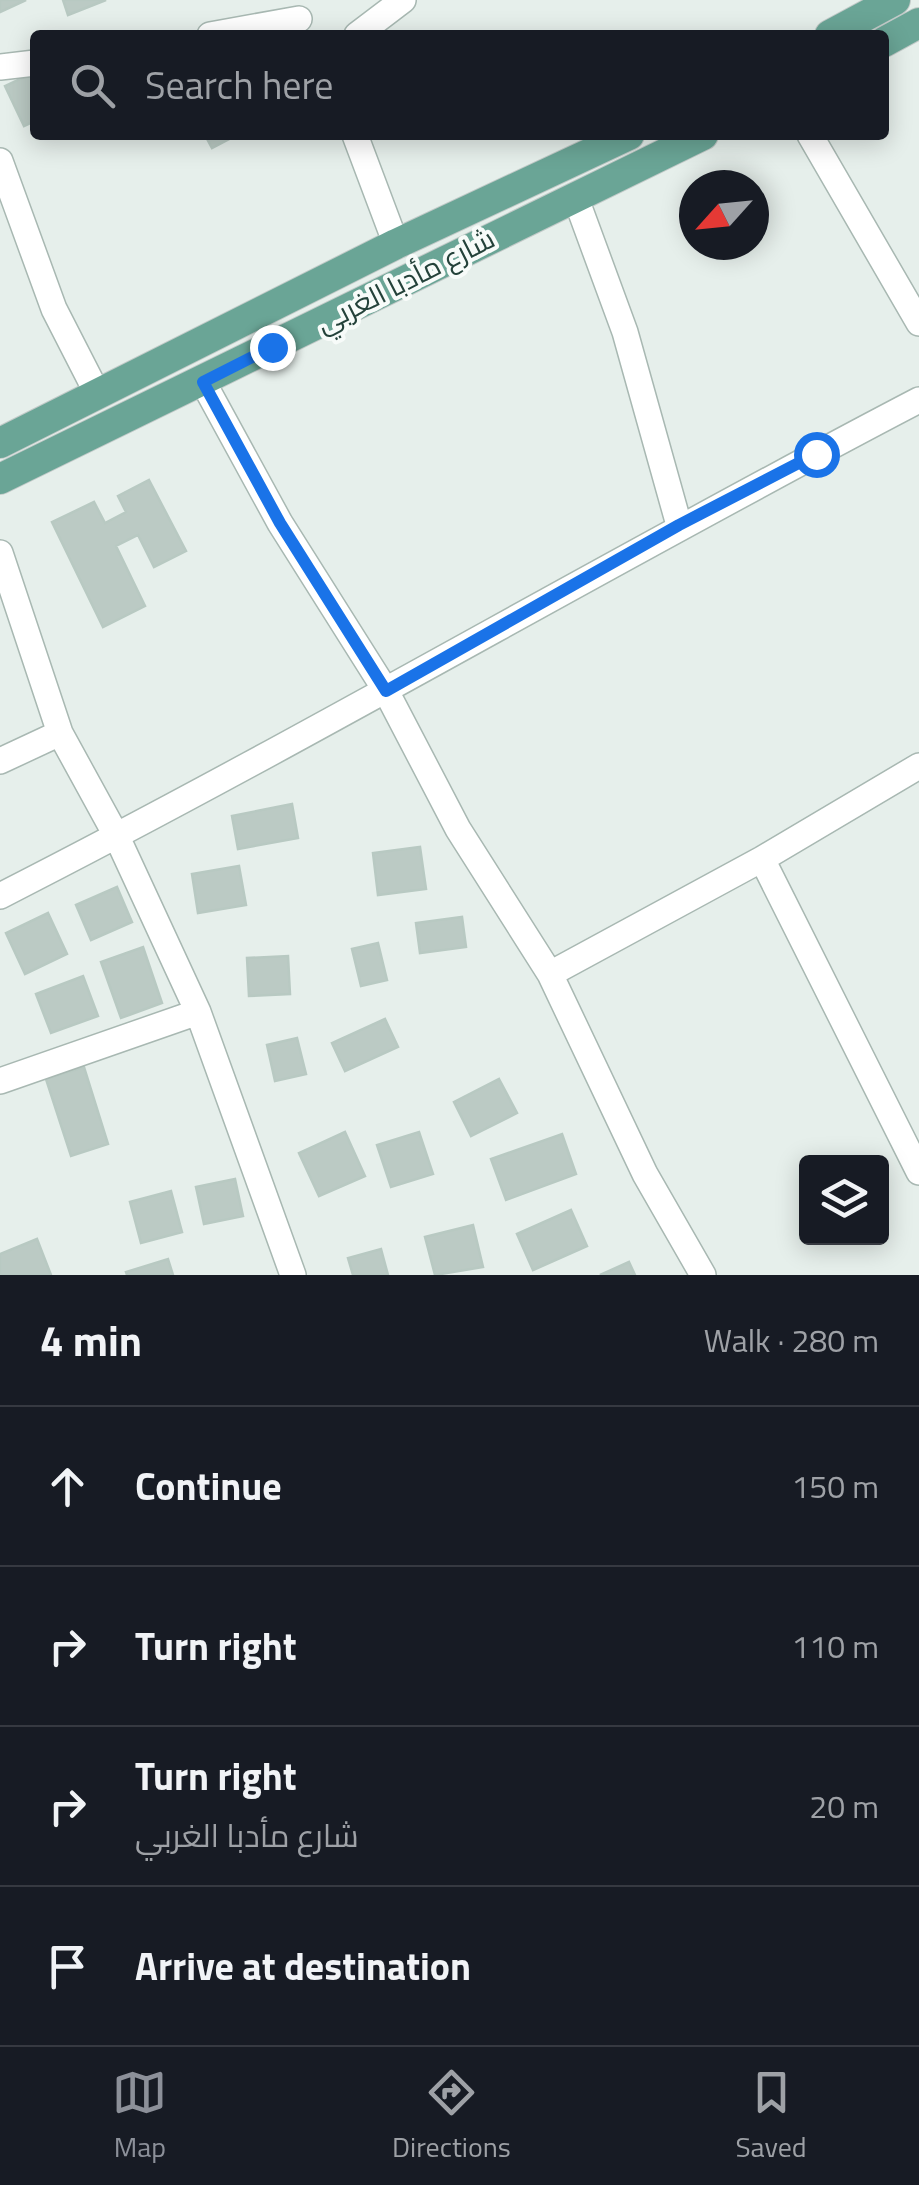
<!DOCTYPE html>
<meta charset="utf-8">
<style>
body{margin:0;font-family:"Titillium Web",Cairo,sans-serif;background:#20242c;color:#f1f3f6}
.controls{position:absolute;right:30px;bottom:30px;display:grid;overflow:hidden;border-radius:10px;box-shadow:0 5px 25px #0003}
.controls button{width:90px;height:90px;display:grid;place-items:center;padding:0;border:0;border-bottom:2px solid #363941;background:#171b24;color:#f1f3f6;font:50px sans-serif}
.compass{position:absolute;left:679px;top:170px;width:90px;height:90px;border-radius:50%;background:#171b24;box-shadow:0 5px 25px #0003;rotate:243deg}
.stop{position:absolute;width:30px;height:30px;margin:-22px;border:8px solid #1a73e8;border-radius:50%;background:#fff}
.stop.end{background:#1a73e8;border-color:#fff;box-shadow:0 2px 10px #0008}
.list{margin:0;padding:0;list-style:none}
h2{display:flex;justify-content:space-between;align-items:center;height:130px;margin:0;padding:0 40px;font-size:42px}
h2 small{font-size:32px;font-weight:400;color:#9ea1a6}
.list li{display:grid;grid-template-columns:65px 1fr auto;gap:30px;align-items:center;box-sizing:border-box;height:160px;padding:0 40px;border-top:2px solid #363941}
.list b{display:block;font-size:38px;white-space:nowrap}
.list p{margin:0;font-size:32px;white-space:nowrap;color:#9ea1a6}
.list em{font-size:32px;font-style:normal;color:#9ea1a6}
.icon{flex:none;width:55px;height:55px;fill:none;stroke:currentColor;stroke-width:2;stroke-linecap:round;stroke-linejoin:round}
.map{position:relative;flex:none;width:919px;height:1275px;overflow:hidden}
.search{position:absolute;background:#171b24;box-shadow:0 5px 25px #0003;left:30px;right:30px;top:30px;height:110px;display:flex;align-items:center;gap:25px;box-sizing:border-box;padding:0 35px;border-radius:10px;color:#9ea1a6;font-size:38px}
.sheet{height:770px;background:#171b24}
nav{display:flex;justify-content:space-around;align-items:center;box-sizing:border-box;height:140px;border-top:2px solid #363941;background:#171b24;font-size:28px;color:#9ea1a6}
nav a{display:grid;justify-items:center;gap:5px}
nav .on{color:#8c9099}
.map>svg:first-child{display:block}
.building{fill:#bbcac4;stroke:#b8c9c2;stroke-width:2.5}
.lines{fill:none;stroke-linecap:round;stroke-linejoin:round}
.street-casing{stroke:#a8b8b2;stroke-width:28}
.primary-casing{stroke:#c2cac8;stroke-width:32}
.street{stroke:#fff;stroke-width:25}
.primary{stroke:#6aa596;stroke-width:30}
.route{stroke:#1a73e8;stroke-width:12}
.labels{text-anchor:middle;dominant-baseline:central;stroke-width:8;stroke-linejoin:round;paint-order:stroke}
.street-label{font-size:28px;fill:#24423a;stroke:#f7fbf9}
</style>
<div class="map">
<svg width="919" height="1275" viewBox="0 0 919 1275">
<rect width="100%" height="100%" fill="#e6efeb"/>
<path class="building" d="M0,0H26L0,12Z
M63,0H106L68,15Z
M35,72V121L24,126L5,86Z
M205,135H237L212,148Z
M149,480L186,551L154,567L138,535L116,546L145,606L103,627L52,522L94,502L105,523L126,512L118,496Z
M292,804L298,838L238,849L232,816Z
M420,847L426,889L378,895L373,853Z
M239,866L246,905L198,913L192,874Z
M117,887L132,922L91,940L76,905Z
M48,913L67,954L25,974L6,933Z
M462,917L466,947L420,953L416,923Z
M378,943L387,980L361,986L352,949Z
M143,947L162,1003L121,1018L101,962Z
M288,956L290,994L249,996L247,958Z
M83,976L98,1016L51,1033L36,994Z
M385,1019L398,1047L345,1071L332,1043Z
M297,1038L306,1074L275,1081L267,1045Z
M84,1067L108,1144L71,1156L46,1079Z
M499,1079L517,1113L471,1136L454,1102Z
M345,1132L365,1176L319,1196L299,1153Z
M419,1132L433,1174L391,1187L377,1145Z
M562,1134L576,1174L506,1200L491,1159Z
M235,1179L243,1216L204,1224L196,1187Z
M171,1191L182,1232L141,1243L130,1202Z
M571,1210L587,1246L533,1270L517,1234Z
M473,1225L483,1267L435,1275L425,1237Z
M37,1239L51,1275H0V1254Z
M381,1249L388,1275H353L348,1258Z
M168,1259L173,1275H127L126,1272Z
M629,1262L635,1275H600Z"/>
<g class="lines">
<g class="street-casing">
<path id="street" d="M210,35L299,19
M357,35L403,0
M0,67L35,63
M355,135L396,244
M810,135L919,323
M0,161L54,309L98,395
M575,196L625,332L679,525
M203,382L280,523L386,691L458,829L550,974L645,1174L703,1275
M0,553L60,733L117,837L198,1012L293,1275
M0,761L60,733
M762,859L919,1172
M0,896C310,738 610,561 919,400
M550,974L762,859L919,766
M0,1081L198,1012"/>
</g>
<g class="primary-casing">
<path id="primary" d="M830,35L895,0
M884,42L919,23
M0,443L396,244L629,135
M0,479L703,135"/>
</g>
<use href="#street" class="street"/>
<use href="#primary" class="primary"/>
</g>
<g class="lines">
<path class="route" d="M272,347L203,382L280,523L386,691L679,525L816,454"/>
</g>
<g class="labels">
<g class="street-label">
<text transform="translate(405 280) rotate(-27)">شارع مأدبا الغربي</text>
</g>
</g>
</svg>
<div class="controls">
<button><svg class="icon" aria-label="layers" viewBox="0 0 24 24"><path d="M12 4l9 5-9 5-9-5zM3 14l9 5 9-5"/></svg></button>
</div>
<svg class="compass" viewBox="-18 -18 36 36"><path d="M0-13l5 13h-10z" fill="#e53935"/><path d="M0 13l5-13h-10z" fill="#9ea1a6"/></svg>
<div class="stop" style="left:816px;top:454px"></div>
<div class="stop end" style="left:272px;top:347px"></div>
<div class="search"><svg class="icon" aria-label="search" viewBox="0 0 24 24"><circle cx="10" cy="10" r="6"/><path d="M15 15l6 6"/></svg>Search here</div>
</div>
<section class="sheet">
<h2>4 min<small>Walk · 280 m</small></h2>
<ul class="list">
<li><svg class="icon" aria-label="ahead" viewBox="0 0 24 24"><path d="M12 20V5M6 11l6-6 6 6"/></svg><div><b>Continue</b></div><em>150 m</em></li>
<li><svg class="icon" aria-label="right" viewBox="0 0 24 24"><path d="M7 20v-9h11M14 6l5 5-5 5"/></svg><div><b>Turn right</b></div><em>110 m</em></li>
<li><svg class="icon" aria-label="right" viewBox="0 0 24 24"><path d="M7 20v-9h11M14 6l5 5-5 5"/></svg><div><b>Turn right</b><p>شارع مأدبا الغربي</p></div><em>20 m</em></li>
<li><svg class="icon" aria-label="arrive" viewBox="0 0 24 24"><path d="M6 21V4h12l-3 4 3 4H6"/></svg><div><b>Arrive at destination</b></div></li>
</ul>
</section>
<nav>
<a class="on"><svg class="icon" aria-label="map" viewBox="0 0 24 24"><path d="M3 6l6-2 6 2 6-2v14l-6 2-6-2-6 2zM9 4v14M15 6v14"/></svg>Map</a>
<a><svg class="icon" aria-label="directions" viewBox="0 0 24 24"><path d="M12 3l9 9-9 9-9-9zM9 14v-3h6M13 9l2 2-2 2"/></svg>Directions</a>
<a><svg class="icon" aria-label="saved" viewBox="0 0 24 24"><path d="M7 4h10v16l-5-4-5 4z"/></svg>Saved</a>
</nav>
